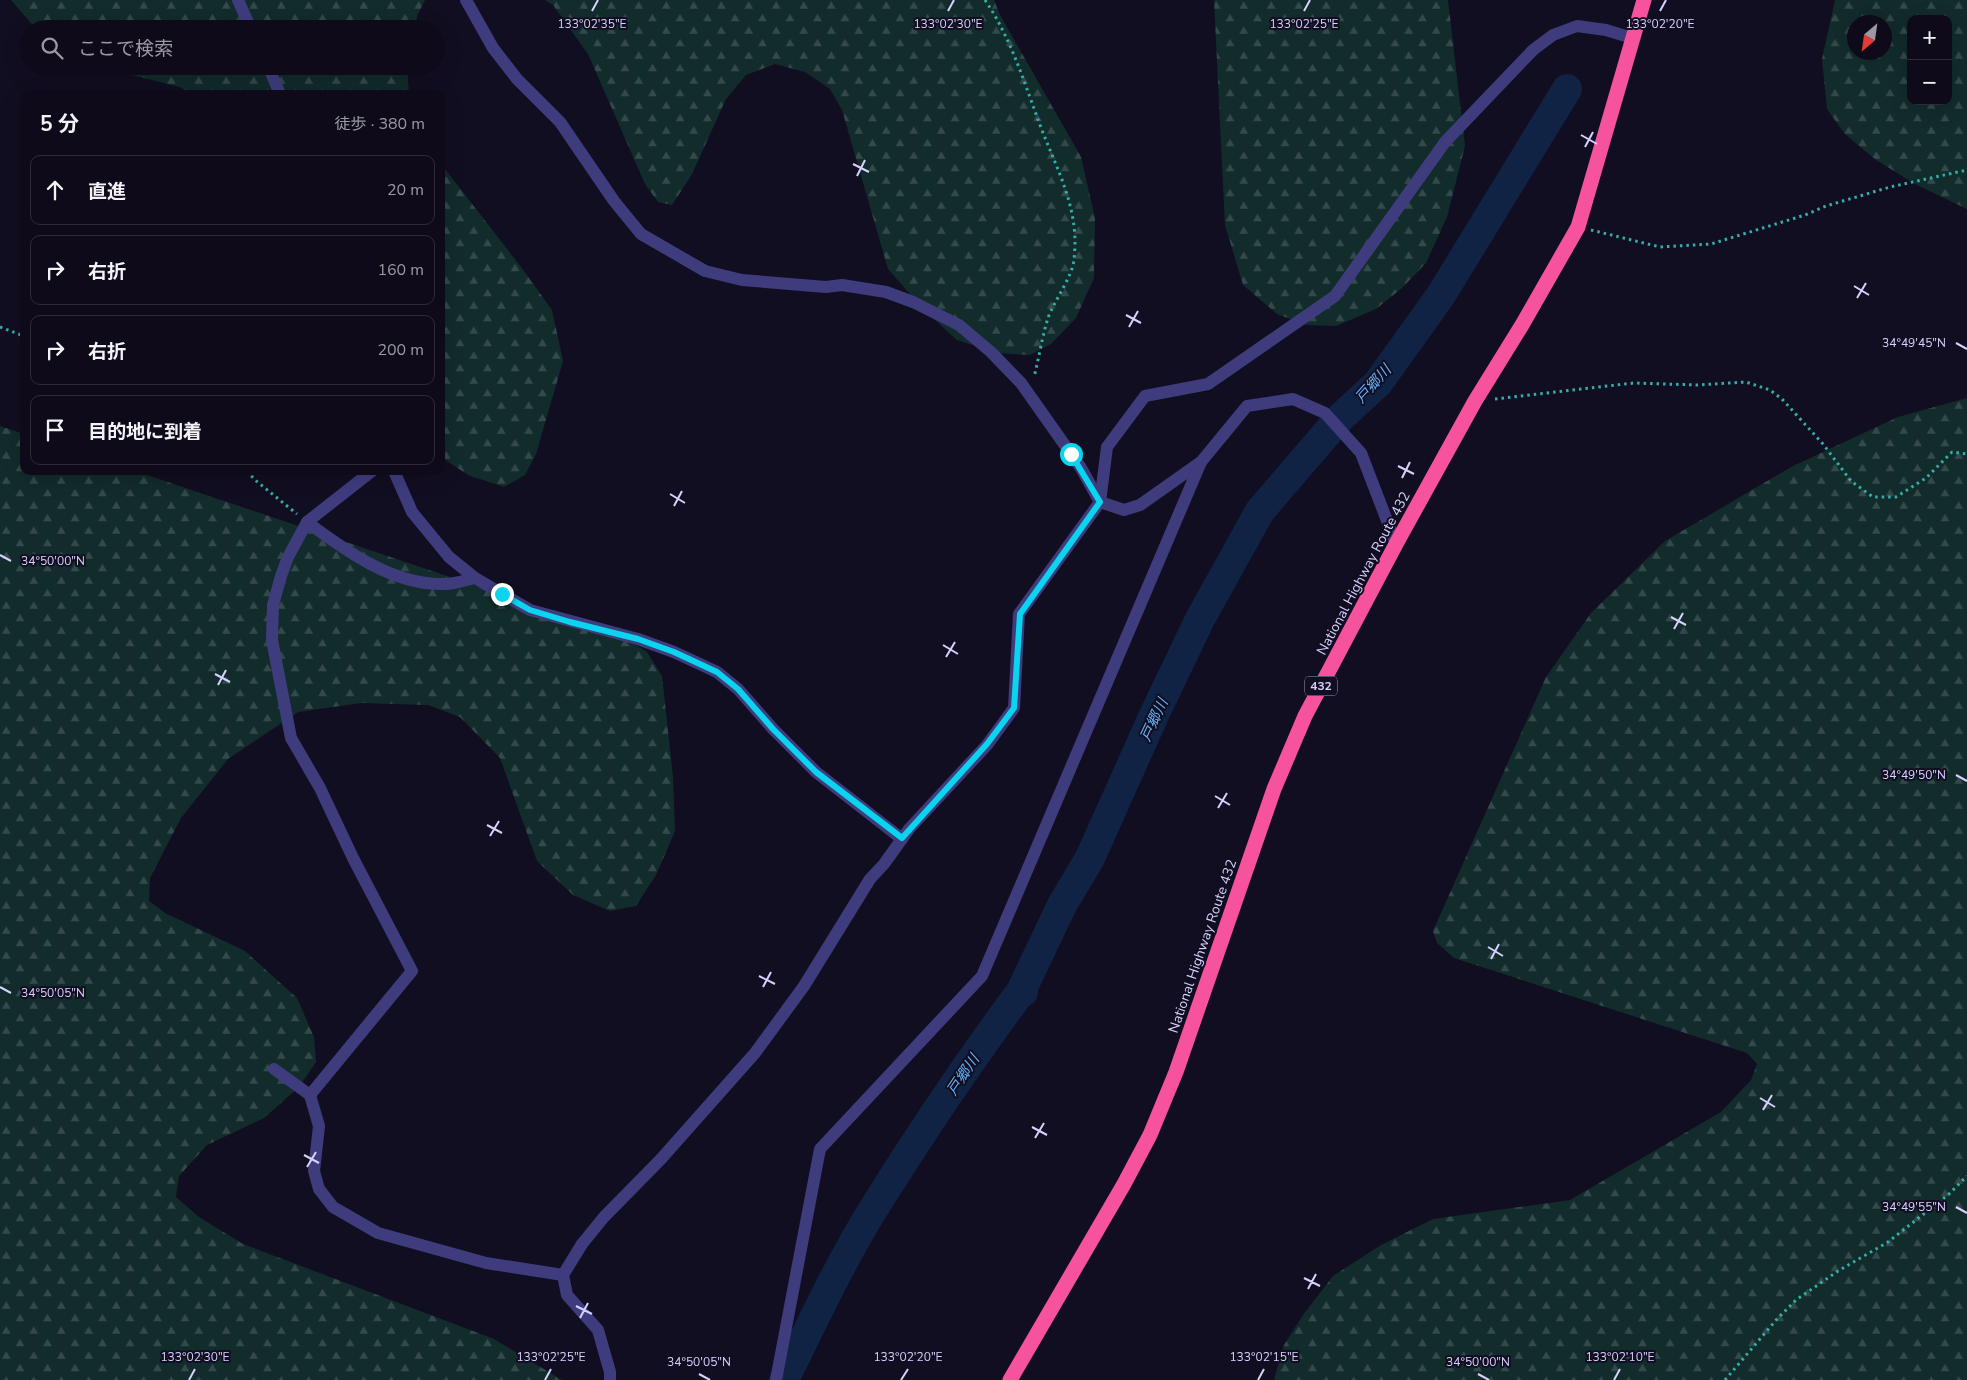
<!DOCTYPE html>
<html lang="ja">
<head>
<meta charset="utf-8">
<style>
	body { margin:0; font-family:"Nunito Sans","Noto Sans JP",sans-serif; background:#1c1826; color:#f1f3f6 }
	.controls { position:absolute; right:15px; top:15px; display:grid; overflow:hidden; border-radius:10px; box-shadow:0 5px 20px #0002 }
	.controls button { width:45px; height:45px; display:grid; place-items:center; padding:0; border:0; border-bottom:1px solid #2e2b38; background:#0e0a19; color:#f1f3f6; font:25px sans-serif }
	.compass { position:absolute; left:1847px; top:15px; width:45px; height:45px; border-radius:50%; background:#0e0a19; box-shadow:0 5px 20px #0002; rotate:209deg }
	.stop { position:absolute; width:15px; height:15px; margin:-11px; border:4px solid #0bd4ef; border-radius:50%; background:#fff }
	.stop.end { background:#0bd4ef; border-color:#fff; box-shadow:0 1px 5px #0008 }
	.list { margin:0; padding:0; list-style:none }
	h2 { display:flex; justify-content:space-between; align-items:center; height:65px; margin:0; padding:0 20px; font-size:21px }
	h2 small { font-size:16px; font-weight:400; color:#9b9aa2 }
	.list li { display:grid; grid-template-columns:32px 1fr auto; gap:15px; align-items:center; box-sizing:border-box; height:70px; margin:0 10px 10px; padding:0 10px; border:1px solid #2e2b38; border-radius:10px }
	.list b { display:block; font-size:19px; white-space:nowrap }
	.list em { font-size:16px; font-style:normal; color:#9b9aa2 }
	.icon { flex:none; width:28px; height:28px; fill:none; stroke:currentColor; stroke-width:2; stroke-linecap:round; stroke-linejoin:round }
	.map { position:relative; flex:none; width:1967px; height:1380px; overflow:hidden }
	.search { position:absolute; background:#0e0a19; box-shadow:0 5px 20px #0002; left:20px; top:20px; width:425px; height:55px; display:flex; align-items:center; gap:12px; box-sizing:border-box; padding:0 18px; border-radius:28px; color:#9b9aa2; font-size:19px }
	.panel { position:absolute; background:#0e0a19; box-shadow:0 5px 20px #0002; left:20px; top:90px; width:425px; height:385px; border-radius:10px }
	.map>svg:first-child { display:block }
</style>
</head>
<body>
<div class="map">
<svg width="1967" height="1380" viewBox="0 0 1967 1380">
	<defs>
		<pattern id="forest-firs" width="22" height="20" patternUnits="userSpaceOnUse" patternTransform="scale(1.25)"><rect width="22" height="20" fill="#122b2b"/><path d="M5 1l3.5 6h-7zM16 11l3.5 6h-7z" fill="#34494b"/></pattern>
	</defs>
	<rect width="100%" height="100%" fill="#120e21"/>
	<g fill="url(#forest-firs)" fill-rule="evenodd">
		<path d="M 11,0 L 425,0 L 418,14 L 414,29 L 36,29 Z"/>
		<path d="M 545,0 L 994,0 L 1000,15 L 1081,157 L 1095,218 L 1094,278 L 1076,318 L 1051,344 L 1030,355 L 997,353 L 957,340 L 924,310 L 888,269 L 842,110 L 830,89 L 805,72 L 775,64 L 746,75 L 726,99 L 692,174 L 672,205 L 658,202 L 645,184 L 588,54 L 553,5 Z"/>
		<path d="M 1214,0 L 1448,0 L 1465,146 L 1447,217 L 1426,263 L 1402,288 L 1376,309 L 1336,326 L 1306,325 L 1277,314 L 1243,285 L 1225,225 Z"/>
		<path d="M 1835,0 L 1967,0 L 1967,209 L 1917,185 L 1876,160 L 1845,134 L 1827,109 L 1822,59 ZM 1911,19 L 1948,19 L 1948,101 L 1911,101 ZM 1854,22 L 1884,22 L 1884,52 L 1854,52 Z"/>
		<path d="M 96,66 L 407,66 L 409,94 L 191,94 L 180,87 Z"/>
		<path d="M 441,164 L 521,267 L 552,310 L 563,361 L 536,454 L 525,475 L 504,487 L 468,475 L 441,457 Z"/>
		<path d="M 1967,398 L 1967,1380 L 1274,1380 L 1284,1345 L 1303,1315 L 1333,1276 L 1381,1245 L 1433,1219 L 1570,1200 L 1721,1112 L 1751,1080 L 1757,1064 L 1747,1053 L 1454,958 L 1437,943 L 1433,931 L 1546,677 L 1591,613 L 1665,541 L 1793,466 L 1898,417 Z"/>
		<path d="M 0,426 L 24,434 L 24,471 L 135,471 L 619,634 L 647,652 L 662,676 L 673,777 L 675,831 L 656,875 L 636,906 L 610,911 L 573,895 L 537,861 L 500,758 L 460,717 L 428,705 L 361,703 L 298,712 L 228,759 L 181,818 L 150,878 L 149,901 L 165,913 L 245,951 L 297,998 L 314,1037 L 316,1062 L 299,1087 L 264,1118 L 207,1145 L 179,1176 L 176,1197 L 199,1217 L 243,1244 L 494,1339 L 562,1380 L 0,1380 Z"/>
	</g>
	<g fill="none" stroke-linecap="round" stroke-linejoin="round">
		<path stroke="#102344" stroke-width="30" d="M 784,1380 C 812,1323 839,1265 872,1211 C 918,1137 967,1064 1019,994 L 1023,992 L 1023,987 L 1062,905 L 1090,858 L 1154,715 L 1200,619 L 1260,511 L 1339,419 L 1378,383 L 1441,295 L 1567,89"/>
		<g stroke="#34aea9" stroke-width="3" stroke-dasharray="2.5 4" stroke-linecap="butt">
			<path d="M 985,0 C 1011,38 1024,82 1040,125 C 1057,170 1080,209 1074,259 C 1073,276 1054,301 1048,318 C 1042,337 1039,358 1034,377"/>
			<path d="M 1591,230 L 1660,247 L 1711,244 L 1805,215 L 1826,206 L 1890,187 L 1967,170"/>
			<path d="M 0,327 L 24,336"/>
			<path d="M 1495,399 L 1634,383 L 1697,385 L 1746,382 L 1770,390 L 1782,399 L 1823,444 L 1851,481 L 1873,497 L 1896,497 L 1926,478 L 1952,452 L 1967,454"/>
			<path d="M 247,471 L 255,480 L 297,514"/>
			<path d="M 1725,1380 L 1777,1319 L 1796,1300 L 1838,1271 L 1888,1242 L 1949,1194 L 1967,1176"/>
		</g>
		<g stroke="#3f3c7e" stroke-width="12">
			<path d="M 238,0 L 251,29"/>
			<path d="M 466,0 L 493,48 L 517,79 L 560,122 L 614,201 L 641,234 L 705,271 L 742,280 L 826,287 L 842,285 L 886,292 L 913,302 L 959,325 L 991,352 L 1021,383 L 1081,468 L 1100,502 L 1124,510 L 1140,505 L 1201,462"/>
			<path d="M 268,66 L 280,94"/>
			<path d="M 394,471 L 412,512 L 449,557 L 475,578 L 530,610 L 638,639 L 674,652 L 717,672 L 738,689 L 773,729 L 816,772 L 902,839"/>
			<path d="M 307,522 C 346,551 394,586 445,584 C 455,584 466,580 475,578"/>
			<path d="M 274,1069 L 310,1095 L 319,1126 L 314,1171 L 319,1189 L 333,1207 L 378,1233 L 486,1263 L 563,1275"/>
			<path d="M 310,1095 L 412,971 L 353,858 L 320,788 L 291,738 L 272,640 L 273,605 L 281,576 L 288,557 L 307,522 L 372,471"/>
			<path d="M 610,1380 L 610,1372 L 598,1330 L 567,1295 L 563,1275 L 582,1244 L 604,1217 L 661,1159 L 755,1053 L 804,986 L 870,879 L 884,864 L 909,829 L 987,745 L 1014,708 L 1019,614 L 1100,502 L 1107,447 L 1145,396 L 1208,384 L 1335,296 L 1445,142 L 1533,50 L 1553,35 L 1577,26 L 1606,30 L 1632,38"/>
			<path d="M 776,1380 L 820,1149 L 982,976 L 1201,462 L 1247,406 L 1293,399 L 1325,413 L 1361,453 L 1396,544"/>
		</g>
		<path stroke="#f7529e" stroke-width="15" d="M 1010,1380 L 1124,1184 L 1150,1135 L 1176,1072 L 1274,789 L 1305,716 L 1396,544 L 1475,401 L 1522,325 L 1578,227 L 1644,0"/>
	</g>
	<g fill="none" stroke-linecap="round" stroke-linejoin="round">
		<path stroke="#0bd4ef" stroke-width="6" d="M 502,594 L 530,610 L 570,622 L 638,639 L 674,652 L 717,672 L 738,689 L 773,729 L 816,772 L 902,838 L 987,744 L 1014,708 L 1020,614 L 1100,502 L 1071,454"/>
	</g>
	<path fill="none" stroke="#d7d1fd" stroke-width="2" d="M 592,11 L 598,0M 948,11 L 954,0M 1304,11 L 1310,0M 1660,11 L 1666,0M 1581,135 L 1597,144M 1585,147 L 1593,132M 853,164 L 869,172M 857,176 L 865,160M 1854,286 L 1869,295M 1857,298 L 1866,283M 1126,315 L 1141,323M 1129,327 L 1138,311M 1956,343 L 1967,349M 1398,466 L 1414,474M 1402,478 L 1410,462M 670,494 L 685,503M 674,506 L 682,491M 0,555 L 11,561M 1671,617 L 1686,625M 1674,629 L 1683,613M 943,645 L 958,654M 946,657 L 955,642M 215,674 L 230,682M 218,685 L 226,670M 1956,775 L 1967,781M 1215,796 L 1230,805M 1218,808 L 1227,793M 487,825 L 502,833M 490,836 L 499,821M 1488,947 L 1503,956M 1491,959 L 1499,944M 759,976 L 775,984M 0,987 L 11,993M 763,987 L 771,972M 1760,1098 L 1775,1107M 1763,1110 L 1772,1095M 1032,1127 L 1047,1135M 1035,1138 L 1044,1123M 304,1155 L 319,1163M 307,1167 L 316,1152M 1956,1207 L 1967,1213M 1304,1278 L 1320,1286M 1308,1289 L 1316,1274M 576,1306 L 592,1314M 580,1318 L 588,1303M 699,1374 L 710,1380M 1478,1374 L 1489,1380M 189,1380 L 195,1369M 545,1380 L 551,1369M 901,1380 L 908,1369M 1258,1380 L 1264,1369M 1614,1380 L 1620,1369"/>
	<g text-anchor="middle" stroke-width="4" stroke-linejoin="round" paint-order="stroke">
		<rect fill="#120e21" stroke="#9c96bb" stroke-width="1" x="1305" y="676.5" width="32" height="19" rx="4"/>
		<g font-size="12" font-weight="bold" fill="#d7d1fd">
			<text x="1321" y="690">432</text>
		</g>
		<g font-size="14" fill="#d7d1fd" stroke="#120e21">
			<text transform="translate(1363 573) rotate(-62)" y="5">National Highway Route 432</text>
			<text transform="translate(1202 946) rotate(-71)" y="5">National Highway Route 432</text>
		</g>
		<g font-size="15" font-style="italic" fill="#64b1f8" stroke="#120e21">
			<text transform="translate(1373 384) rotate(-48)" y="5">戸郷川</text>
			<text transform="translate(1154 720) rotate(-65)" y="5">戸郷川</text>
			<text transform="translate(963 1075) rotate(-56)" y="5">戸郷川</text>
		</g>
	</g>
	<g font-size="12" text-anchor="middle" fill="#d7d1fd" stroke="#120e21" stroke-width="4" stroke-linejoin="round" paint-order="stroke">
		<text x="592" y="28">133°02'35"E</text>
		<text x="948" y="28">133°02'30"E</text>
		<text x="1304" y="28">133°02'25"E</text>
		<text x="1660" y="28">133°02'20"E</text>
		<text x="1914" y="347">34°49'45"N</text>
		<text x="53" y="565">34°50'00"N</text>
		<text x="1914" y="779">34°49'50"N</text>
		<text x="53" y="997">34°50'05"N</text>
		<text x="1914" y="1211">34°49'55"N</text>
		<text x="195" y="1361">133°02'30"E</text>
		<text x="551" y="1361">133°02'25"E</text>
		<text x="908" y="1361">133°02'20"E</text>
		<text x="1264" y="1361">133°02'15"E</text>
		<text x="1620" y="1361">133°02'10"E</text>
		<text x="699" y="1366">34°50'05"N</text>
		<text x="1478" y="1366">34°50'00"N</text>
	</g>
</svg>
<div class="controls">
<button>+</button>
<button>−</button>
</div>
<svg class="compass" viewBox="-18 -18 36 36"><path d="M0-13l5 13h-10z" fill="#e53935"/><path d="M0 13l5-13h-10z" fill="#9b9aa2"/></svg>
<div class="stop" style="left:1071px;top:454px"></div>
<div class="stop end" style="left:502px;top:594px"></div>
<div class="search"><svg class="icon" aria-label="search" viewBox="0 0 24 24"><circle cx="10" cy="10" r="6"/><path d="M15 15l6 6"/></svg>ここで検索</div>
<section class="panel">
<h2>5 分<small>徒歩 · 380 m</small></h2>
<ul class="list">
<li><svg class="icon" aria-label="ahead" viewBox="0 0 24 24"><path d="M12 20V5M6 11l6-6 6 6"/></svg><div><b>直進</b></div><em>20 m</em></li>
<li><svg class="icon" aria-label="right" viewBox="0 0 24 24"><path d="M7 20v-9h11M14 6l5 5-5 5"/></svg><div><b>右折</b></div><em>160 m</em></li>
<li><svg class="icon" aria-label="right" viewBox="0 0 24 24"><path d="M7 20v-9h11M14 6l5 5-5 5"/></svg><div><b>右折</b></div><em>200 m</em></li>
<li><svg class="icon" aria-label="arrive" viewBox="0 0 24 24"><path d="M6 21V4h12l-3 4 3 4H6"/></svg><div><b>目的地に到着</b></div></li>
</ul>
</section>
</div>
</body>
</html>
